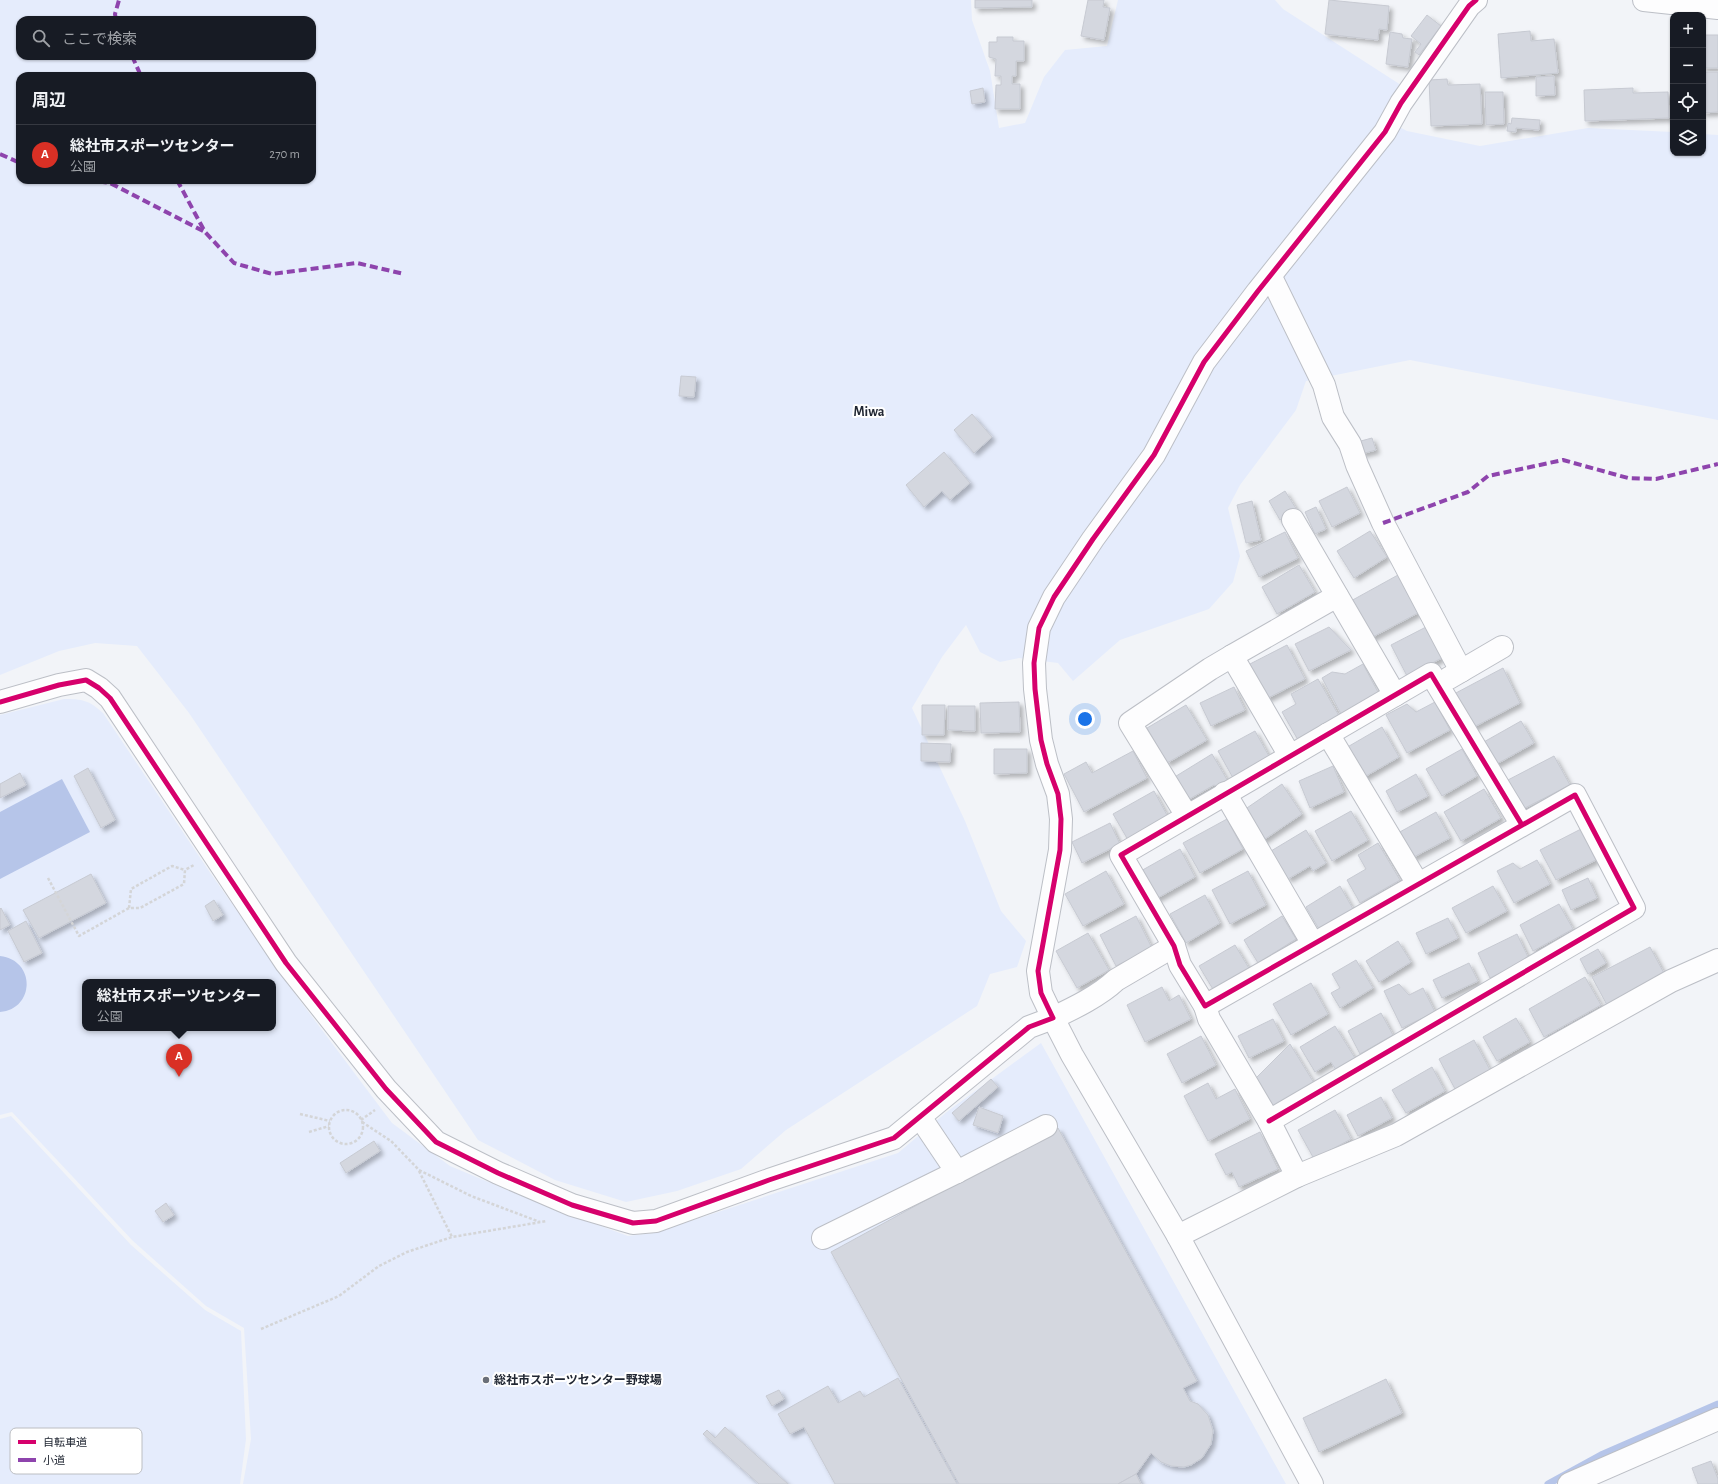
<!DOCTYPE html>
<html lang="ja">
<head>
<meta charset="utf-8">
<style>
	body { margin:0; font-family:"Alegreya Sans","Noto Sans JP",sans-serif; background:#20242c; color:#f1f3f6 }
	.controls { position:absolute; right:12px; top:12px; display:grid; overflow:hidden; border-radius:8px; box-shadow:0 1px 3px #0004 }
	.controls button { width:36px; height:36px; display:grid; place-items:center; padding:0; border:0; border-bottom:1px solid #363941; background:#171b24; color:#f1f3f6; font:20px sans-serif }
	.you { position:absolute; left:1085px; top:719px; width:14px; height:14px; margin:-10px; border:3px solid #fff; border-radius:50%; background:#1a73e8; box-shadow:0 0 0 6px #1a73e833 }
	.badge { display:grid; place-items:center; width:26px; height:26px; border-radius:50%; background:#d93025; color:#fff; font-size:13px; font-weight:700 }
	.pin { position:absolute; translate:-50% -33px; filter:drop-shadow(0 1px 2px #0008) }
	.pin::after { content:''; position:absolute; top:21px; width:14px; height:12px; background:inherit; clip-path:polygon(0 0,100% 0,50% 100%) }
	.popup { position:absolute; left:82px; top:979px; width:194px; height:52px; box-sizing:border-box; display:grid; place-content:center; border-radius:8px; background:#171b24; filter:drop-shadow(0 1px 3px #0005); font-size:13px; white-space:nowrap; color:#9ea1a6 }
	.popup b { font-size:15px; color:#f1f3f6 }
	.popup::after { content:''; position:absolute; left:50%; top:100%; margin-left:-8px; border:8px solid transparent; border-top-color:#171b24 }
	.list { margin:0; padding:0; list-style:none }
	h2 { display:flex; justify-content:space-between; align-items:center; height:52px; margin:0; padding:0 16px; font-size:17px }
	h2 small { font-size:13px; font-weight:400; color:#9ea1a6 }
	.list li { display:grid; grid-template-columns:26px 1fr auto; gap:12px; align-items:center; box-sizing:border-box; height:60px; padding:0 16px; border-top:1px solid #363941 }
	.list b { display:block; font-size:15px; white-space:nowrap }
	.list p { margin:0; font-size:13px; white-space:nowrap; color:#9ea1a6 }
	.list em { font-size:13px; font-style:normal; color:#9ea1a6 }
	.icon { flex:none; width:22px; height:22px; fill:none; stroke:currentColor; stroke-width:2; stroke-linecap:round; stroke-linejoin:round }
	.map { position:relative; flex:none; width:1718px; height:1484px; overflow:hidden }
	.search { position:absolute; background:#171b24; box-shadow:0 1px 3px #0004; left:16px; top:16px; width:300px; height:44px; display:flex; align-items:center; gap:10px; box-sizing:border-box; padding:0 14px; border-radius:12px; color:#9ea1a6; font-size:15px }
	.panel { position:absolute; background:#171b24; box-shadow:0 1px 3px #0004; left:16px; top:72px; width:300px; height:112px; border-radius:12px }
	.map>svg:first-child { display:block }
</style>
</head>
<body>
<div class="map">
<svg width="1718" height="1484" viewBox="0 0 1718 1484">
	<defs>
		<filter id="shadow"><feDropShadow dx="3.5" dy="3.5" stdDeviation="2" flood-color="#0004"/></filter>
	</defs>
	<rect width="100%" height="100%" fill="#f2f4f8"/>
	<g fill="#e5ecfc" fill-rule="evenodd">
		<path d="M 0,0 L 971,0 L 972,20 L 990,71 L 999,128 L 1025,123 L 1044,77 L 1065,50 L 1107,46 L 1118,0 L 1275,0 L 1283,9 L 1404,87 L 1384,119 L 1407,131 L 1480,146 L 1588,128 L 1673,132 L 1673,153 L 1703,153 L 1703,134 L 1718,135 L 1718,420 L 1410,360 L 1306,381 L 1296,410 L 1240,485 L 1228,508 L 1240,556 L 1233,582 L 1209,609 L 1120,640 L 1073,681 L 1058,663 L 1019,658 L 1000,662 L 980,652 L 966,625 L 942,657 L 912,708 L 965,821 L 1001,911 L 1026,941 L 1017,967 L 990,974 L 977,1006 L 786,1130 L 741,1169 L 677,1191 L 626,1202 L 555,1180 L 478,1140 L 189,713 L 137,646 L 95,643 L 59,651 L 0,675 ZM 20,20 L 312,20 L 312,56 L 20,56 ZM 20,76 L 312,76 L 312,180 L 20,180 Z"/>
		<path d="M 64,699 C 82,699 89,700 103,713 L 209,871 L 298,998 L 392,1123 L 450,1166 L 544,1205 L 628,1236 L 654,1233 L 898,1153 L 948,1111 L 1041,1043 L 1286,1484 L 243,1484 L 251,1439 L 244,1328 L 206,1306 L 133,1241 L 12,1112 L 0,1115 L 0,715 ZM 85,982 L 273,982 L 273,1028 L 85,1028 Z"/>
		<path d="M 11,1116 L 131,1245 L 205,1310 L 241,1331 L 246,1439 L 240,1484 L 0,1484 L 0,1119 Z"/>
	</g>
	<g fill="#b6c5e9">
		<path d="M 62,779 L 90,832 L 0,879 L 0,812 Z"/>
		<path d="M 0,956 C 36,960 35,1009 0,1012 Z"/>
	</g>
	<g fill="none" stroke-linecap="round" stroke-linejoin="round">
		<path stroke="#b6c5e9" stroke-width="7" d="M 1548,1484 L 1601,1455 L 1718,1404"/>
	</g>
	<g fill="#d4d7df" stroke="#c7cad2" filter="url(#shadow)">
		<path d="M 975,0 L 1032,0 L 1032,7 L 975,8 Z"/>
		<path d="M 1088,0 L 1104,0 L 1103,7 L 1110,8 L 1104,40 L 1081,36 Z"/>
		<path d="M 1329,0 L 1389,6 L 1387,30 L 1379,29 L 1378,40 L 1325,34 Z"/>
		<path d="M 1427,15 L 1441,26 L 1419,55 L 1415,52 L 1421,44 L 1411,36 Z"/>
		<path d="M 1530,31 L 1531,41 L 1554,39 L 1558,73 L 1501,78 L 1498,34 Z"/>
		<path d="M 1390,32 L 1402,34 L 1403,38 L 1412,39 L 1408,67 L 1386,64 Z"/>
		<rect x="1703" y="35" width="15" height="33"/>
		<path d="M 997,37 L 1013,37 L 1013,41 L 1024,41 L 1024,61 L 1016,61 L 1016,76 L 1012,76 L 1012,84 L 1020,84 L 1020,109 L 995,109 L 996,85 L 1001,85 L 1001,76 L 995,76 L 996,59 L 989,57 L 989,42 L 997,42 Z"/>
		<path d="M 1703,72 L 1718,72 L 1718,112 L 1703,113 Z"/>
		<path d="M 1554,76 L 1555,95 L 1536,96 L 1536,77 Z"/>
		<path d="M 1447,79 L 1448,85 L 1480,84 L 1482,124 L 1431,126 L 1429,80 Z"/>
		<path d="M 983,88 L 985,102 L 972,104 L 970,91 Z"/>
		<path d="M 1633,88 L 1633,93 L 1668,92 L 1669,118 L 1585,121 L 1584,90 Z"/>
		<path d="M 1485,92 L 1503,92 L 1504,124 L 1486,125 Z"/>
		<path d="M 1512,118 L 1540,120 L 1539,130 L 1516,128 L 1516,132 L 1507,131 L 1508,123 L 1511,124 Z"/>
		<path d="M 681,376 L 696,377 L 694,397 L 679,396 Z"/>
		<path d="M 972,414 L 992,437 L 974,453 L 954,430 Z"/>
		<path d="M 1372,438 L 1376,450 L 1361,454 L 1357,442 Z"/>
		<path d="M 944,452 L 970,483 L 950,500 L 942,491 L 924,507 L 906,485 Z"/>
		<path d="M 1347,487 L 1360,513 L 1332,527 L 1319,501 Z"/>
		<path d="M 1285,491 L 1297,510 L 1280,520 L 1269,501 Z"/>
		<path d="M 1252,501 L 1261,540 L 1246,543 L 1237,505 Z"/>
		<path d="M 1316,507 L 1326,529 L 1315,534 L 1305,512 Z"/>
		<path d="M 1370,531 L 1387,557 L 1354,578 L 1337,551 Z"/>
		<path d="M 1285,532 L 1298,558 L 1259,577 L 1246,551 Z"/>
		<path d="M 1299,565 L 1315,592 L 1277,614 L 1262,587 Z"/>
		<path d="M 1398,575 L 1418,613 L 1369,639 L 1349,602 Z"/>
		<path d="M 1329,627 L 1351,650 L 1309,671 L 1295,644 Z"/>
		<path d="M 1426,627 L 1442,658 L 1407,676 L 1391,645 Z"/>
		<path d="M 1287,645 L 1305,679 L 1266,699 L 1248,665 Z"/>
		<path d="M 1363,664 L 1379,694 L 1341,714 L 1322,678 L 1332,672 L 1345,674 Z"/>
		<path d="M 1503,668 L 1520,703 L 1472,728 L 1454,694 Z"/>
		<path d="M 1318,679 L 1339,716 L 1298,740 L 1282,712 L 1296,704 L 1291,694 Z"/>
		<path d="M 1234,687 L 1245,710 L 1211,726 L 1200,703 Z"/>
		<path d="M 1019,702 L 1020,732 L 981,733 L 980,703 Z"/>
		<path d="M 1435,702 L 1450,730 L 1407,753 L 1386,715 L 1407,704 L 1416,712 Z"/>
		<path d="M 922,705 L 945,705 L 944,735 L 922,735 Z"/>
		<path d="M 1186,705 L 1207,740 L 1167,763 L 1147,728 Z"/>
		<path d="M 948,706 L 975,706 L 975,731 L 948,730 Z"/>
		<path d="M 1521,721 L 1534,743 L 1495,765 L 1482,743 Z"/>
		<path d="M 1382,727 L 1399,757 L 1361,779 L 1344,749 Z"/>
		<path d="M 1255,731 L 1270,758 L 1233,778 L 1218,751 Z"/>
		<path d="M 921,743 L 951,744 L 950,762 L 921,761 Z"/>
		<path d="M 994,749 L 1027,749 L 1027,773 L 994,774 Z"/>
		<path d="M 1462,749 L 1477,776 L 1442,796 L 1426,769 Z"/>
		<path d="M 1133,751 L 1147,778 L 1084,812 L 1064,774 L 1086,762 L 1092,773 Z"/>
		<path d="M 1212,754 L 1229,783 L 1220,788 L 1214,785 L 1186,801 L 1173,778 Z"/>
		<path d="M 1554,756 L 1570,785 L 1521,810 L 1506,781 Z"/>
		<path d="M 1333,766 L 1344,792 L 1310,808 L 1299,781 Z"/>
		<path d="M 88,768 L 115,820 L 101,828 L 74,776 Z"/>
		<path d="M 20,773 L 26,785 L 0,798 L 0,784 Z"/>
		<path d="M 1416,774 L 1428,796 L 1397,812 L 1386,791 Z"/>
		<path d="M 1282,784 L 1302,814 L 1262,841 L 1241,812 Z"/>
		<path d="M 1484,789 L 1501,818 L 1461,841 L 1444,812 Z"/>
		<path d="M 1154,791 L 1168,817 L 1128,840 L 1113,814 Z"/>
		<path d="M 1351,811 L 1368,840 L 1332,861 L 1315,831 Z"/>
		<path d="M 1436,812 L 1450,838 L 1412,858 L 1398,833 Z"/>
		<path d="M 1227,819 L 1243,849 L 1200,873 L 1183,843 Z"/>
		<path d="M 1110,823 L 1120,844 L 1082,863 L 1072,842 Z"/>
		<path d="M 1581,829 L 1596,860 L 1556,880 L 1540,850 Z"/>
		<path d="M 1306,830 L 1326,863 L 1313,871 L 1310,866 L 1288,879 L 1271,851 Z"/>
		<path d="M 1378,843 L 1400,880 L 1360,903 L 1347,880 L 1366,869 L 1358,855 Z"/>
		<path d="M 1180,849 L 1195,877 L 1154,900 L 1139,872 Z"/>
		<path d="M 1537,860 L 1550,884 L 1514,903 L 1497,871 L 1513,863 L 1520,869 Z"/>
		<path d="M 1106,871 L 1124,904 L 1083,926 L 1065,894 Z"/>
		<path d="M 1248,871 L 1266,905 L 1230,924 L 1212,890 Z"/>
		<path d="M 91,874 L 106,903 L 39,938 L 23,910 Z"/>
		<path d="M 1588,878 L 1597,898 L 1571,910 L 1562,890 Z"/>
		<path d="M 1340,886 L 1353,909 L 1319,929 L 1306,907 Z"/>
		<path d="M 1493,886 L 1507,911 L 1466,933 L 1452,908 Z"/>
		<path d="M 1205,895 L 1220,923 L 1186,943 L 1170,914 Z"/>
		<path d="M 214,900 L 223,915 L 213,921 L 205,906 Z"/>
		<path d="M 1559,904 L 1573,929 L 1533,951 L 1520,925 Z"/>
		<path d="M 1,908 L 10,925 L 0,930 L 0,909 Z"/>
		<path d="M 1136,916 L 1152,948 L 1116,966 L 1100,935 Z"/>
		<path d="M 1282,916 L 1296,939 L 1258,963 L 1244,940 Z"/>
		<path d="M 1448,918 L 1458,938 L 1426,954 L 1416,933 Z"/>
		<path d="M 26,921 L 42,953 L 24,962 L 8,931 Z"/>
		<path d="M 1088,933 L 1109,970 L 1077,988 L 1056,951 Z"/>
		<path d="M 1517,934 L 1529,959 L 1490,978 L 1478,953 Z"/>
		<path d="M 1398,941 L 1411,962 L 1379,982 L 1366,961 Z"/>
		<path d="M 1235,945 L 1250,970 L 1214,991 L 1199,966 Z"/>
		<path d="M 1650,947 L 1665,975 L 1607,1005 L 1592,977 Z"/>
		<path d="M 1598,949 L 1606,963 L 1588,974 L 1580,959 Z"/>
		<path d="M 1356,960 L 1373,988 L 1340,1008 L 1331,993 L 1340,988 L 1332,974 Z"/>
		<path d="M 1469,963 L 1478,981 L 1442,998 L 1433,980 Z"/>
		<path d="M 1585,977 L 1601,1005 L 1544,1037 L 1529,1009 Z"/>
		<path d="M 1311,983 L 1328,1014 L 1291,1035 L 1273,1004 Z"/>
		<path d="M 1399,984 L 1409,995 L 1423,988 L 1435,1012 L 1402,1028 L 1384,991 Z"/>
		<path d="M 1162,987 L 1169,1001 L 1179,995 L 1191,1019 L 1145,1042 L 1127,1005 Z"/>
		<path d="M 1381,1013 L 1393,1035 L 1360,1054 L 1348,1031 Z"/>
		<path d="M 1516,1018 L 1530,1042 L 1497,1061 L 1483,1037 Z"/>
		<path d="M 1273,1019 L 1284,1041 L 1249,1058 L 1238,1036 Z"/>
		<path d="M 1335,1026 L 1355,1058 L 1336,1070 L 1331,1062 L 1315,1072 L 1300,1047 Z"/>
		<path d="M 1201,1036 L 1216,1065 L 1182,1083 L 1167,1054 Z"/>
		<path d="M 1474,1040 L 1490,1070 L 1455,1089 L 1439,1059 Z"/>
		<path d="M 1290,1044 L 1314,1083 L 1272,1109 L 1254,1080 Z"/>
		<path d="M 1432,1067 L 1445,1091 L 1406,1113 L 1392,1090 Z"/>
		<path d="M 991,1079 L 998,1087 L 959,1121 L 952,1113 Z"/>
		<path d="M 1208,1083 L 1216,1099 L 1235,1089 L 1250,1119 L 1208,1141 L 1184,1096 Z"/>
		<path d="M 1381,1097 L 1392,1118 L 1358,1136 L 1347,1115 Z"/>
		<path d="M 979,1107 L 1003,1116 L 998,1133 L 973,1125 Z"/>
		<path d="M 1335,1110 L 1351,1139 L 1314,1159 L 1298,1130 Z"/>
		<path d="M 1058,1128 L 1197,1381 L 1183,1388 L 1190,1401 L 1198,1404 L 1208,1415 L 1213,1431 L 1211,1444 L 1202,1458 L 1191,1465 L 1184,1467 L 1171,1466 L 1161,1462 L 1151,1453 L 1136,1474 L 1118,1484 L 959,1484 L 831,1252 Z"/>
		<path d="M 1260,1132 L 1278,1169 L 1239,1187 L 1232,1172 L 1226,1175 L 1215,1154 Z"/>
		<path d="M 374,1141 L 380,1151 L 346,1173 L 340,1163 Z"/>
		<path d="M 166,1203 L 174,1215 L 163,1222 L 155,1211 Z"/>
		<path d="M 898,1378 L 957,1484 L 835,1484 L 804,1427 L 790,1434 L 778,1414 L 828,1386 L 838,1403 L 860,1391 L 864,1397 Z"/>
		<path d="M 1386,1379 L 1402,1413 L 1319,1452 L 1303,1418 Z"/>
		<path d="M 779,1390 L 784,1399 L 772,1406 L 766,1396 Z"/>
		<path d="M 725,1427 L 788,1484 L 759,1484 L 703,1434 L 707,1430 L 715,1438 Z"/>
		<path d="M 1711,1461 L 1718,1479 L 1718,1484 L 1698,1484 L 1692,1468 Z"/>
		<path d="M 1136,1474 L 1141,1484 L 1118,1484 Z"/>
	</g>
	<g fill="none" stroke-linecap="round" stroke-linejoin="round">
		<g stroke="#bcbfc6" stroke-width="24">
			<g id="minor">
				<path d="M 1644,0 L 1718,8"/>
				<path d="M 1271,277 L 1324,385 L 1333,417 L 1350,444 L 1357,465 L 1383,523 L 1461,671"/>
				<path d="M 1293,520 L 1395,695"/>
				<path d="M 1449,678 L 1502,647"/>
				<path d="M 0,702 L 59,685 L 86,680 L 99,688 L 110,698 L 286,963 L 386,1089 L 436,1142 L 498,1173 L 572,1205 L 633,1223 L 656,1221 L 769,1180 L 894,1138 L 1029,1027 L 1053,1018 L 1041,993 L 1038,971 L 1060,850 L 1061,819 L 1058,794 L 1047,764 L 1041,740 L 1035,689 L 1034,663 L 1039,628 L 1054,597 L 1093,539 L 1154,455 L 1204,362 L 1258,291 L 1385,132 L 1401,103 L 1469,6 L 1476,0"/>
				<path d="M 1328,734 L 1418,884"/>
				<path d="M 1290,756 L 1232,656 L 1337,596"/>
				<path d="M 1225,793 L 1313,944"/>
				<path d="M 1187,816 L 1130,723 L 1210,669 L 1232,656"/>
				<path d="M 1174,946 L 1116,980 C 1099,996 1074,1008 1053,1018 L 1072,1055 L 1178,1236 L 1312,1484"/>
				<path d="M 1205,1006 L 1209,1019 L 1269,1121 L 1297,1176"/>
				<path d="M 920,1117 L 957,1172"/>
				<path d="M 1269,1121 L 1634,908 L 1575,795 L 1205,1006 L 1180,965 L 1174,946 L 1121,855 L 1431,674 L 1522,825"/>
				<path d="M 1178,1236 L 1297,1176 L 1396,1135 L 1671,981 L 1718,960"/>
				<path d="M 823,1238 L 957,1172 L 1046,1126"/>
				<path d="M 1569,1484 L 1718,1419"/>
			</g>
		</g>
		<g stroke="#d4d5d7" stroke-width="2.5" stroke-dasharray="3 2" stroke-linecap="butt">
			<path d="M 48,878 L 79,936 L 129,908 L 140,908 L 184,884 L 185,870 L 194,865"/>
			<path d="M 129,908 L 131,889 L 172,866 L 185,870"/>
			<circle cx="346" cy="1127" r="17"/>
			<path d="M 300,1114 L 330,1121"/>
			<path d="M 361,1120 L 375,1110"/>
			<path d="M 362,1122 L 391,1141 L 419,1170 L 471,1196 L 540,1222"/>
			<path d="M 309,1132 L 329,1126"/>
			<path d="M 419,1171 L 452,1237"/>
			<path d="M 261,1329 L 339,1296 L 379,1266 L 407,1252 L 452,1237 L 547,1221"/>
		</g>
		<use href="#minor" stroke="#fdfdfe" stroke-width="22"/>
		<g stroke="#8e44ad" stroke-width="4" stroke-dasharray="8 4" stroke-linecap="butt">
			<path d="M 116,20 L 115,14 L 119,0"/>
			<path d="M 132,56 L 141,76"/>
			<path d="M 0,154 L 20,163"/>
			<path d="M 87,180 L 110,183 L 205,232"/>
			<path d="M 177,180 L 205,232 L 234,263 L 272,274 L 357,263 L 404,274"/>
			<path d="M 1383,523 L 1468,492 L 1488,476 L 1563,460 L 1628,478 L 1656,479 L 1718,464"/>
		</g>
		<g stroke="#fff" stroke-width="8">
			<g id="cycleway">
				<path d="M 0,702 L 59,685 L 86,680 L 99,688 L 110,698 L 286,963 L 386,1089 L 436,1142 L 498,1173 L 572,1205 L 633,1223 L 656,1221 L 769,1180 L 894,1138 L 1029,1027 L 1053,1018 L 1041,993 L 1038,971 L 1060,850 L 1061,819 L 1058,794 L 1047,764 L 1041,740 L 1035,689 L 1034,663 L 1039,628 L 1054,597 L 1093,539 L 1154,455 L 1204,362 L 1258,291 L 1385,132 L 1401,103 L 1469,6 L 1476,0"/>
				<path d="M 1269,1121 L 1634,908 L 1575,795 L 1205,1006 L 1180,965 L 1174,946 L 1121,855 L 1431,674 L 1522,825"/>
			</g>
		</g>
		<use href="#cycleway" stroke="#d6006c" stroke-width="5"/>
	</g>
	<circle fill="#6a6f78" stroke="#fff" stroke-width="1.5" cx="486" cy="1380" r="4"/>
	<g text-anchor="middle" stroke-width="4" stroke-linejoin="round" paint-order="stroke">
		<g font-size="12" font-weight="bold" fill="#212733" stroke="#fff" text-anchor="start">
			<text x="494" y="1384">総社市スポーツセンター野球場</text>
		</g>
		<g font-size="14" font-weight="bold" fill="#212733" stroke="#fff">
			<text x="869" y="416">Miwa</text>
		</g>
	</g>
	<rect x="10" y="1428" width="132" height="46" rx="6" fill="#fff" stroke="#bcbec2" stroke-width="1"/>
	<rect x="18" y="1440" width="18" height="4" fill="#d6006c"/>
	<rect x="18" y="1458" width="18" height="4" fill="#8e44ad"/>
	<g font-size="11" fill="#212733">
		<text x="43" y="1446">自転車道</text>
		<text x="43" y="1464">小道</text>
	</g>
</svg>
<div class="controls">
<button>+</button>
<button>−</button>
<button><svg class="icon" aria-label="locate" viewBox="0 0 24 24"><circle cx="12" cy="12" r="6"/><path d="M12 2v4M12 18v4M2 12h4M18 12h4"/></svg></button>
<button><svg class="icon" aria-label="layers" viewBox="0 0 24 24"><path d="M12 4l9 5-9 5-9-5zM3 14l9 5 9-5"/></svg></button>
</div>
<div class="you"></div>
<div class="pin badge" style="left:179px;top:1077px">A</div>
<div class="popup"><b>総社市スポーツセンター</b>公園</div>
<div class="search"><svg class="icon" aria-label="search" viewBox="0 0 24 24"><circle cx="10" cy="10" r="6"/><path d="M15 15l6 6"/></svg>ここで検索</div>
<section class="panel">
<h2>周辺<small></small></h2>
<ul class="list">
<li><span class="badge">A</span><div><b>総社市スポーツセンター</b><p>公園</p></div><em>270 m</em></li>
</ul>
</section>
</div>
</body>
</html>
